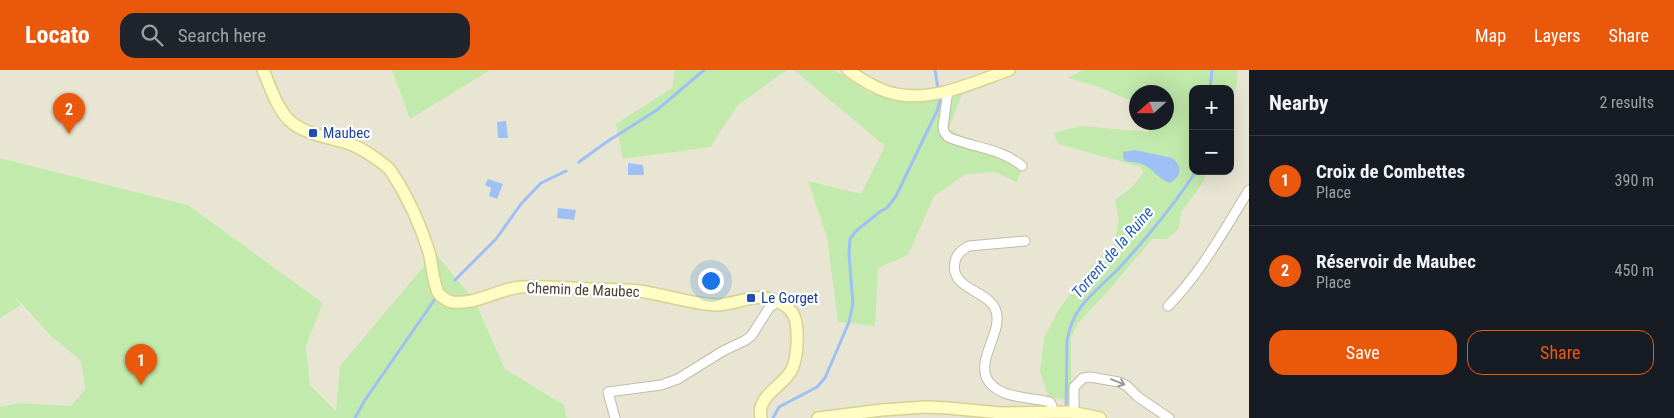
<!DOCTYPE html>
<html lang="en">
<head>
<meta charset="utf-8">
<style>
	body { margin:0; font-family:"Roboto Condensed",sans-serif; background:#20242c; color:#f1f3f6 }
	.controls { position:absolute; right:15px; top:15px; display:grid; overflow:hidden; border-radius:10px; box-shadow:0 5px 20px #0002 }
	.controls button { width:45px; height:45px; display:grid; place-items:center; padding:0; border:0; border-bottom:1px solid #363941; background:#171b24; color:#f1f3f6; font:25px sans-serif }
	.compass { position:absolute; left:1129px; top:15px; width:45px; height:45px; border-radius:50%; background:#171b24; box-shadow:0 5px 20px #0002; rotate:249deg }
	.you { position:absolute; left:710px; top:210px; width:18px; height:18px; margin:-12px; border:4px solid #fff; border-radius:50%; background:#1a73e8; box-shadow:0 0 0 8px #1a73e833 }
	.badge { display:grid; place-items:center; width:32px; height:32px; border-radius:50%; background:#ea580c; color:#fff; font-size:16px; font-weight:700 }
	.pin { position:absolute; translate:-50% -41px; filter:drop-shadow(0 1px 2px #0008) }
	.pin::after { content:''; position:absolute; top:26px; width:18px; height:15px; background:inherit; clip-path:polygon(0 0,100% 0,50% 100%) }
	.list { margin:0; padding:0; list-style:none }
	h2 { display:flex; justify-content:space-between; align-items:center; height:65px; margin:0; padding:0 20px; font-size:21px }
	h2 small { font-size:16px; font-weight:400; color:#9ea1a6 }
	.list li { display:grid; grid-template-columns:32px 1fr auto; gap:15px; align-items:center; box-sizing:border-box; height:90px; padding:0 20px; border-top:1px solid #363941 }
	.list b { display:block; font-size:19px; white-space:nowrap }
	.list p { margin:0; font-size:16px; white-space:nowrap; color:#9ea1a6 }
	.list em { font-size:16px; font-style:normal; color:#9ea1a6 }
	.actions { display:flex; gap:10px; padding:15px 20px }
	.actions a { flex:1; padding:11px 0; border:1px solid #ea580c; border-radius:15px; text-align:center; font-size:18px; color:#ea580c }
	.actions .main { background:#ea580c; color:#fff }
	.icon { flex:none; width:28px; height:28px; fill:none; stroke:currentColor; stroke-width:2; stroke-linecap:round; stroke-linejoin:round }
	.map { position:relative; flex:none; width:1249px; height:348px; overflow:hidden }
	header { display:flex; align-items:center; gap:30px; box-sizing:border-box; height:70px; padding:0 25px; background:#ea580c; color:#fff }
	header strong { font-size:24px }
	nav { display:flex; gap:28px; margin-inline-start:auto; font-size:18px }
	.search { width:350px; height:45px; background:#20242c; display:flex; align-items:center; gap:12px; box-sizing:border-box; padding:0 18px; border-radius:15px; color:#9ea1a6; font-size:19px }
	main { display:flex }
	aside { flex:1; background:#171b24 }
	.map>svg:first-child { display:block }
</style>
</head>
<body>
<header>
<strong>Locato</strong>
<div class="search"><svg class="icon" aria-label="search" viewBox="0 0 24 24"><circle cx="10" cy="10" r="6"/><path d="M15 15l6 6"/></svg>Search here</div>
<nav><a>Map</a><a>Layers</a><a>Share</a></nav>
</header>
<main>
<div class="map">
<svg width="1249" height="348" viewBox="0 0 1249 348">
	<rect width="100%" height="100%" fill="#f4f2e6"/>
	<g fill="#e8e5d3" fill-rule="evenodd">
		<path d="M 0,0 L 1249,0 L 1249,348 L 567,348 L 564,335 L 505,299 L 475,231 L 337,342 L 310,315 L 306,276 L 323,233 L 188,135 L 0,88 ZM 1193,19 L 1230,19 L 1230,101 L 1193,101 ZM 1136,22 L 1166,22 L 1166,52 L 1136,52 Z"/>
		<path d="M 21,235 L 51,266 L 81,291 L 85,319 L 71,336 L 18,333 L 0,337 L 0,248 Z"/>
	</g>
	<g fill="#c2eaac">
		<path d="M 392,0 L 490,0 L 410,49 Z"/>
		<path d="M 675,0 L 787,0 L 738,35 L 710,77 L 623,89 L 616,54 L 672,18 Z"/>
		<path d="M 794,0 L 834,0 L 871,24 L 925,30 L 963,22 L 949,59 L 1022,99 L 1017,112 L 995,102 L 966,104 L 934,126 L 908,185 L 878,198 L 875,256 L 838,252 L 827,167 L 808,111 L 861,124 L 885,76 Z"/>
		<path d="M 1083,0 L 1238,0 L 1237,15 L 1230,32 L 1230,19 L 1193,19 L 1193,101 L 1207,101 L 1203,112 L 1182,141 L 1178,160 L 1166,169 L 1152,169 L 1108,221 L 1078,253 L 1071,268 L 1071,330 L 1048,327 L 1040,301 L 1044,268 L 1059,239 L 1093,195 L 1114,174 L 1119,152 L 1115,130 L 1132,117 L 1143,103 L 1141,97 L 1058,74 L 1054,63 L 1081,56 L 1148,62 L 1149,53 L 1166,52 L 1166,22 L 1136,22 L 1136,33 L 1099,17 L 1068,8 Z"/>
		<path d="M 0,88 L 188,135 L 323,233 L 306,276 L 310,315 L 336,341 L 340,296 L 435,183 L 475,231 L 505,299 L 564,335 L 567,348 L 0,348 L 0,337 L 18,333 L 71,336 L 85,319 L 81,291 L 51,266 L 11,223 L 21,235 L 0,248 Z"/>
	</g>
	<g fill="#9ec0f4">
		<path d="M 506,51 L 508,68 L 498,68 L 497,52 Z"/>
		<path d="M 1135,80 L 1172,88 C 1183,96 1181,107 1170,113 C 1159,110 1155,101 1146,96 C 1139,92 1132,92 1125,91 L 1123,87 L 1123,82 Z"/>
		<path d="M 628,93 L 643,95 L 644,105 L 628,105 Z"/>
		<path d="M 488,109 L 503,114 L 497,129 L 489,126 L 491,118 L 485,115 Z"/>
		<path d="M 558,138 L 576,140 L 574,150 L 557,148 Z"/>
	</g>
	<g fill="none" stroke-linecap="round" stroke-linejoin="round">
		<g stroke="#9ec0f4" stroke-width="3">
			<path d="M 1210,19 L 1212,0"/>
			<path d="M 579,92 L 605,73 L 657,40 L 704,0"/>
			<path d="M 455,210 L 496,169 L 521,134 L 541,113 L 566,101"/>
			<path d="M 355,348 L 365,330 L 435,229"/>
			<path d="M 773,348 L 779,337 L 817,317 L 825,308 L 849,252 L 853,234 L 849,184 L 850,169 L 856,161 L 881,141 L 887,138 L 896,126 L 937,41 L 940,31 L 935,0"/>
			<path d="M 1066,348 L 1067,271 C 1073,233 1098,221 1122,195 C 1148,166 1175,134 1196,101"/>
		</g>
		<g stroke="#c0bca8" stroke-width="11">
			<g id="street">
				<path d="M 948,20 L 943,57 L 944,62 L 948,67 C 973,78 1001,78 1022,96"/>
				<path d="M 1025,171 L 969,176 C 962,180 956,184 955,192 C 949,220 990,220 996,241 C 1003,263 974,291 989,312 C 1002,329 1031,327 1050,332 L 1052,336 L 1052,342"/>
				<path d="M 1168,236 C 1201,203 1224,160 1249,120"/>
				<path d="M 1074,343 L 1074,317 L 1083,308 L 1090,307 L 1119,312 L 1127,316 L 1138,327 L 1169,348"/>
				<path d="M 615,348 L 608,322 L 661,315 L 678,309 L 723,281 L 746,270 L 752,265 L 769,238 L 777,232"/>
			</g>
		</g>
		<g stroke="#d6d293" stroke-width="14">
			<g id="secondary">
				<path d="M 263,0 C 270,16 276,36 288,49 C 302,64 328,67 347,73 C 358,76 368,83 378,90 C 383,94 389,97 392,103 C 408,127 420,154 429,182 C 432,193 433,215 439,224 C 442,227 448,231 452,232 C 476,235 498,219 521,217 C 544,216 566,218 589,219 C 606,220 623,219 640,221 C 665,225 689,233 714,235 C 732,236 749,225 765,228 C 776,230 789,235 794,246 C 799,258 798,289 791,301 C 782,317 756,326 761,348"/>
				<path d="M 848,0 C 862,10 879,21 896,24 C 934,32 974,12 1009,0"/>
				<path d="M 818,348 L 882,340 L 926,337 L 948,338 L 1001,343 L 1071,342 L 1100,348"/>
			</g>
		</g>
		<use href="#street" stroke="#fff" stroke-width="9"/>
		<use href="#secondary" stroke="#fffcc4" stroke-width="11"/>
	</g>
	<defs><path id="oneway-shaft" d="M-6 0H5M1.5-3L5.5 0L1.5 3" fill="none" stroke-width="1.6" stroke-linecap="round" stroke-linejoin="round" transform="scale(1.25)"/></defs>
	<use stroke="#9a9890" href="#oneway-shaft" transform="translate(1118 312) rotate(22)"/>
	<g fill="#1a4fb4" stroke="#fff" stroke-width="2">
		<rect x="308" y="58" width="10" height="10" rx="2.5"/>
		<rect x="746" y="223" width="10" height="10" rx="2.5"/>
	</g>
	<g text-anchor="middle" stroke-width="4.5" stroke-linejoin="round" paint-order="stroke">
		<g font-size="15" fill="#164399" stroke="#fff" text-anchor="start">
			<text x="323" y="68">Maubec</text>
			<text x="761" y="233">Le Gorget</text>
		</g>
		<g font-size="15" fill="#474335" stroke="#fff">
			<text transform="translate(583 220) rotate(2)" y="5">Chemin de Maubec</text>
		</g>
		<g font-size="16" font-style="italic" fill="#285fb8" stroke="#fff">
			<text transform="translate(1112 182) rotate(-49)" y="6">Torrent de la Ruine</text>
		</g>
	</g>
</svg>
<div class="controls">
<button>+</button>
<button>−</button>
</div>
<svg class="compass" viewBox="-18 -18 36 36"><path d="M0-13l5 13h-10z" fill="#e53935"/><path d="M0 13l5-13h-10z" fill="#9ea1a6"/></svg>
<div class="you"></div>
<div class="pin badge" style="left:141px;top:315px">1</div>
<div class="pin badge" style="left:69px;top:64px">2</div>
</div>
<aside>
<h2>Nearby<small>2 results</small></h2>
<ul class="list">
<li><span class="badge">1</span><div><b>Croix de Combettes</b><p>Place</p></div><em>390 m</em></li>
<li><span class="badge">2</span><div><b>Réservoir de Maubec</b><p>Place</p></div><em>450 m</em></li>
</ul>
<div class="actions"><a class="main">Save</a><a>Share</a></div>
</aside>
</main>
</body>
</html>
